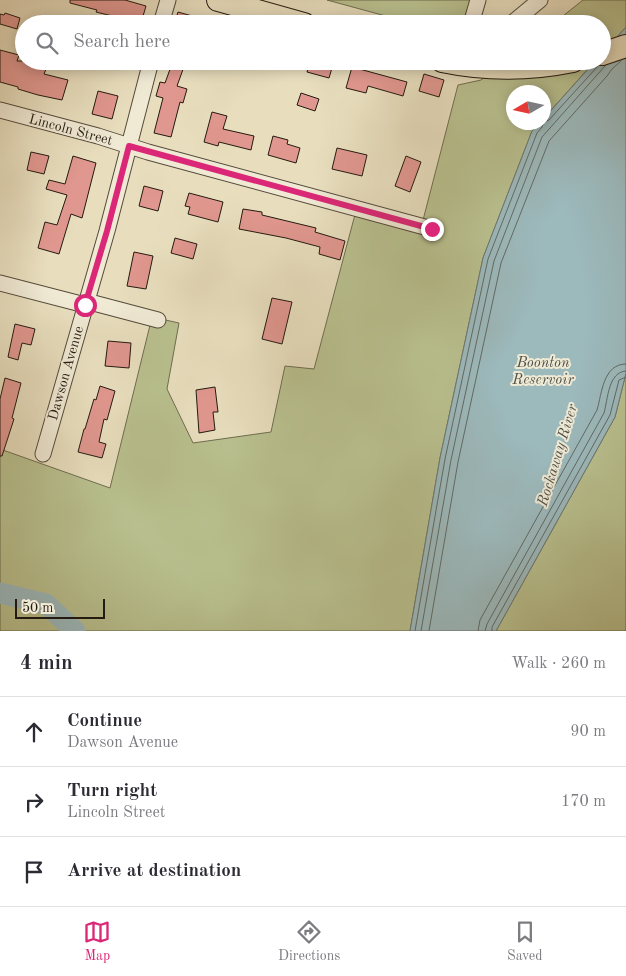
<!DOCTYPE html>
<html lang="en">
<head>
<meta charset="utf-8">
<style>
	body { margin:0; font-family:"Old Standard TT",serif; background:#f2f2f3; color:#2b2b33 }
	.compass { position:absolute; left:506px; top:85px; width:45px; height:45px; border-radius:50%; background:#fff; box-shadow:0 2px 12px #0003; rotate:261deg }
	.scale { position:absolute; left:15px; bottom:12px; width:90px; box-sizing:border-box; padding-left:5px; border:2px solid #241a0f; border-top:0; font-size:14px; line-height:18px; white-space:nowrap; color:#241a0f; -webkit-text-stroke:4px #f0ead5; paint-order:stroke }
	.stop { position:absolute; width:15px; height:15px; margin:-11px; border:4px solid #db2777; border-radius:50%; background:#fff }
	.stop.end { background:#db2777; border-color:#fff; box-shadow:0 1px 5px #0008 }
	.list { margin:0; padding:0; list-style:none }
	h2 { display:flex; justify-content:space-between; align-items:center; height:65px; margin:0; padding:0 20px; font-size:21px }
	h2 small { font-size:16px; font-weight:400; color:#7c7c81 }
	.list li { display:grid; grid-template-columns:32px 1fr auto; gap:15px; align-items:center; box-sizing:border-box; height:70px; padding:0 20px; border-top:1px solid #e1e1e2 }
	.list b { display:block; font-size:19px; white-space:nowrap }
	.list p { margin:0; font-size:16px; white-space:nowrap; color:#7c7c81 }
	.list em { font-size:16px; font-style:normal; color:#7c7c81 }
	.icon { flex:none; width:28px; height:28px; fill:none; stroke:currentColor; stroke-width:2; stroke-linecap:round; stroke-linejoin:round }
	.map { position:relative; flex:none; width:626px; height:631px; overflow:hidden }
	.search { position:absolute; background:#fff; box-shadow:0 2px 12px #0003; left:15px; right:15px; top:15px; height:55px; display:flex; align-items:center; gap:12px; box-sizing:border-box; padding:0 18px; border-radius:28px; color:#7c7c81; font-size:19px }
	.sheet { height:275px; background:#fff }
	nav { display:flex; justify-content:space-around; align-items:center; box-sizing:border-box; height:70px; border-top:1px solid #e1e1e2; background:#fff; font-size:14px; color:#7c7c81 }
	nav a { display:grid; justify-items:center; gap:2px }
	nav .on { color:#db2777 }
	.map>svg:first-child { display:block }
</style>
</head>
<body>
<div class="map">
<svg width="626" height="631" viewBox="0 0 626 631">
	<rect width="100%" height="100%" fill="#e8debe"/>
	<filter id="stains"><feTurbulence type="fractalNoise" baseFrequency=".004" numOctaves="4"/><feColorMatrix values="0 0 0 0 .2 0 0 0 0 .09 0 0 0 0 .02 0 0 0 .5 -.17"/></filter>
	<radialGradient id="worn" r=".72"><stop offset=".6" stop-color="#630" stop-opacity="0"/><stop offset="1" stop-color="#630" stop-opacity=".3"/></radialGradient>
	<g fill="#b9c08f" stroke="#6e6d4f">
		<path d="M 327,0 L 480,0 L 477,11 L 461,24 L 415,24 Z"/>
		<path d="M 583,0 L 626,0 L 626,27 L 602,54 L 602,24 L 553,24 Z"/>
		<path d="M 505,61 L 595,61 L 544,118 L 544,92 L 514,92 L 514,122 L 540,123 L 532,131 L 483,258 L 440,458 L 410,631 L 0,631 L 0,449 L 110,488 L 152,317 L 179,323 L 167,389 L 193,443 L 271,432 L 285,366 L 314,369 L 357,207 L 422,224 L 458,85 L 481,80 Z"/>
		<path d="M 626,373 L 626,631 L 496,631 L 615,417 Z"/>
	</g>
	<path fill="#9cb9bc" stroke="#6c7977" d="M 626,27 L 626,373 L 615,417 L 496,631 L 410,631 L 440,458 L 483,258 L 532,131 L 540,123 L 544,122 L 544,118 Z"/>
	<g fill="none" stroke-linecap="round" stroke-linejoin="round">
		<g stroke="#606a66" stroke-width="1">
			<path d="M 415,631 L 445,459 L 488,259 L 537,133 L 542,127 L 544,122 L 549,120 L 598,66"/>
			<path d="M 421,631 L 451,460 L 494,261 L 542,137 L 605,66"/>
			<path d="M 429,631 L 458,462 L 501,263 L 549,141 L 607,76 L 612,69 L 621,61"/>
			<path d="M 478,631 L 480,620 L 597,410 C 602,393 603,364 626,364"/>
			<path d="M 485,631 L 487,624 L 604,413 C 608,399 608,372 626,371"/>
			<path d="M 492,631 L 492,627 L 610,415 L 619,380 L 626,377"/>
		</g>
		<path stroke="#9cb9bc" stroke-width="21" d="M 0,593 L 46,604 L 75,631"/>
	</g>
	<g fill="#e0978f" stroke="#241a0f">
		<path d="M 70,0 L 125,0 L 146,6 L 141,23 L 96,12 L 97,10 L 70,3 Z"/>
		<path d="M 178,12 L 210,21 L 210,24 L 174,24 Z"/>
		<path d="M 5,13 L 20,18 L 17,29 L 0,24 L 0,14 L 4,15 Z"/>
		<path d="M 0,50 L 19,55 L 17,61 L 38,61 L 48,64 L 44,74 L 68,80 L 62,100 L 38,95 L 18,89 L 18,87 L 0,82 Z"/>
		<path d="M 173,61 L 186,61 L 177,86 L 187,89 L 183,103 L 180,102 L 171,137 L 154,133 L 163,98 L 156,96 L 160,82 L 165,83 Z"/>
		<path d="M 310,61 L 334,61 L 329,78 L 307,72 Z"/>
		<path d="M 352,67 L 407,82 L 403,96 L 368,86 L 366,93 L 346,88 Z"/>
		<path d="M 424,74 L 444,80 L 439,97 L 419,91 Z"/>
		<path d="M 98,91 L 118,96 L 112,119 L 92,114 Z"/>
		<path d="M 301,93 L 319,99 L 315,111 L 297,105 Z"/>
		<path d="M 212,112 L 227,116 L 223,129 L 254,136 L 251,150 L 219,142 L 218,146 L 204,142 Z"/>
		<path d="M 273,136 L 288,140 L 287,144 L 300,148 L 296,163 L 268,155 Z"/>
		<path d="M 337,148 L 367,155 L 362,176 L 332,169 Z"/>
		<path d="M 31,152 L 49,156 L 44,174 L 27,170 Z"/>
		<path d="M 73,156 L 96,163 L 82,218 L 71,214 L 59,254 L 38,248 L 45,222 L 57,225 L 67,195 L 46,189 L 49,180 L 65,184 Z"/>
		<path d="M 406,156 L 421,162 L 410,192 L 395,186 Z"/>
		<path d="M 144,186 L 163,191 L 158,211 L 139,206 Z"/>
		<path d="M 189,193 L 223,202 L 218,222 L 188,214 L 190,207 L 185,206 Z"/>
		<path d="M 243,209 L 262,212 L 262,215 L 316,228 L 315,232 L 345,241 L 340,260 L 319,254 L 320,247 L 286,238 L 239,229 Z"/>
		<path d="M 175,238 L 197,244 L 193,259 L 171,253 Z"/>
		<path d="M 134,252 L 153,256 L 146,289 L 127,286 Z"/>
		<path d="M 272,298 L 292,302 L 282,344 L 262,339 Z"/>
		<path d="M 15,324 L 35,329 L 31,345 L 22,343 L 18,360 L 8,357 Z"/>
		<path d="M 108,341 L 131,343 L 129,368 L 105,366 Z"/>
		<path d="M 5,378 L 21,383 L 12,418 L 14,419 L 2,456 L 0,456 L 0,399 Z"/>
		<path d="M 100,386 L 115,391 L 107,420 L 104,419 L 99,442 L 106,444 L 102,458 L 78,452 L 84,429 L 85,429 L 94,399 L 96,400 Z"/>
		<path d="M 215,387 L 218,412 L 213,412 L 215,430 L 199,433 L 196,390 Z"/>
	</g>
	<g fill="none" stroke-linecap="round" stroke-linejoin="round">
		<g stroke="#554b3b" stroke-width="17">
			<g id="street">
				<path d="M 161,24 L 168,0"/>
				<path d="M 471,24 L 478,0"/>
				<path d="M 511,24 L 540,0"/>
				<path d="M 0,110 L 98,136 L 148,152 L 432,229"/>
				<path d="M 0,283 L 85,305"/>
				<path d="M 86,301 L 158,320"/>
				<path d="M 43,454 L 107,231 L 151,61"/>
			</g>
		</g>
		<g stroke="#241a0f" stroke-width="24">
			<g id="primary">
				<path d="M 218,0 L 304,24"/>
				<path d="M 602,54 L 626,46"/>
				<path d="M 442,61 C 485,70 529,70 573,61"/>
			</g>
		</g>
		<use href="#street" stroke="#f0ead5" stroke-width="15"/>
		<use href="#primary" stroke="#e8debe" stroke-width="22"/>
	</g>
	<g fill="none" stroke-linecap="round" stroke-linejoin="round">
		<path stroke="#db2777" stroke-width="6" d="M 85,305 L 107,231 L 129,146 L 432,229"/>
	</g>
	<g text-anchor="middle" stroke-width="4" stroke-linejoin="round" paint-order="stroke">
		<g font-size="14" fill="#241a0f" stroke="#f0ead5">
			<text transform="translate(71 129) rotate(15)" y="5">Lincoln Street</text>
			<text transform="translate(65 373) rotate(-74)" y="5">Dawson Avenue</text>
		</g>
		<g font-size="15" font-style="italic" fill="#4e524c" stroke="#f0ead5">
			<text x="543" y="367">Boonton<tspan x="543" dy="17">Reservoir</tspan></text>
			<text transform="translate(557 455) rotate(-73)" y="5">Rockaway River</text>
		</g>
	</g>
	<rect width="100%" height="100%" filter="url(#stains)"/>
	<rect width="100%" height="100%" fill="url(#worn)"/>
</svg>
<svg class="compass" viewBox="-18 -18 36 36"><path d="M0-13l5 13h-10z" fill="#e53935"/><path d="M0 13l5-13h-10z" fill="#7c7c81"/></svg>
<div class="scale">50 m</div>
<div class="stop" style="left:85px;top:305px"></div>
<div class="stop end" style="left:432px;top:229px"></div>
<div class="search"><svg class="icon" aria-label="search" viewBox="0 0 24 24"><circle cx="10" cy="10" r="6"/><path d="M15 15l6 6"/></svg>Search here</div>
</div>
<section class="sheet">
<h2>4 min<small>Walk · 260 m</small></h2>
<ul class="list">
<li><svg class="icon" aria-label="ahead" viewBox="0 0 24 24"><path d="M12 20V5M6 11l6-6 6 6"/></svg><div><b>Continue</b><p>Dawson Avenue</p></div><em>90 m</em></li>
<li><svg class="icon" aria-label="right" viewBox="0 0 24 24"><path d="M7 20v-9h11M14 6l5 5-5 5"/></svg><div><b>Turn right</b><p>Lincoln Street</p></div><em>170 m</em></li>
<li><svg class="icon" aria-label="arrive" viewBox="0 0 24 24"><path d="M6 21V4h12l-3 4 3 4H6"/></svg><div><b>Arrive at destination</b></div></li>
</ul>
</section>
<nav>
<a class="on"><svg class="icon" aria-label="map" viewBox="0 0 24 24"><path d="M3 6l6-2 6 2 6-2v14l-6 2-6-2-6 2zM9 4v14M15 6v14"/></svg>Map</a>
<a><svg class="icon" aria-label="directions" viewBox="0 0 24 24"><path d="M12 3l9 9-9 9-9-9zM9 14v-3h6M13 9l2 2-2 2"/></svg>Directions</a>
<a><svg class="icon" aria-label="saved" viewBox="0 0 24 24"><path d="M7 4h10v16l-5-4-5 4z"/></svg>Saved</a>
</nav>
</body>
</html>
